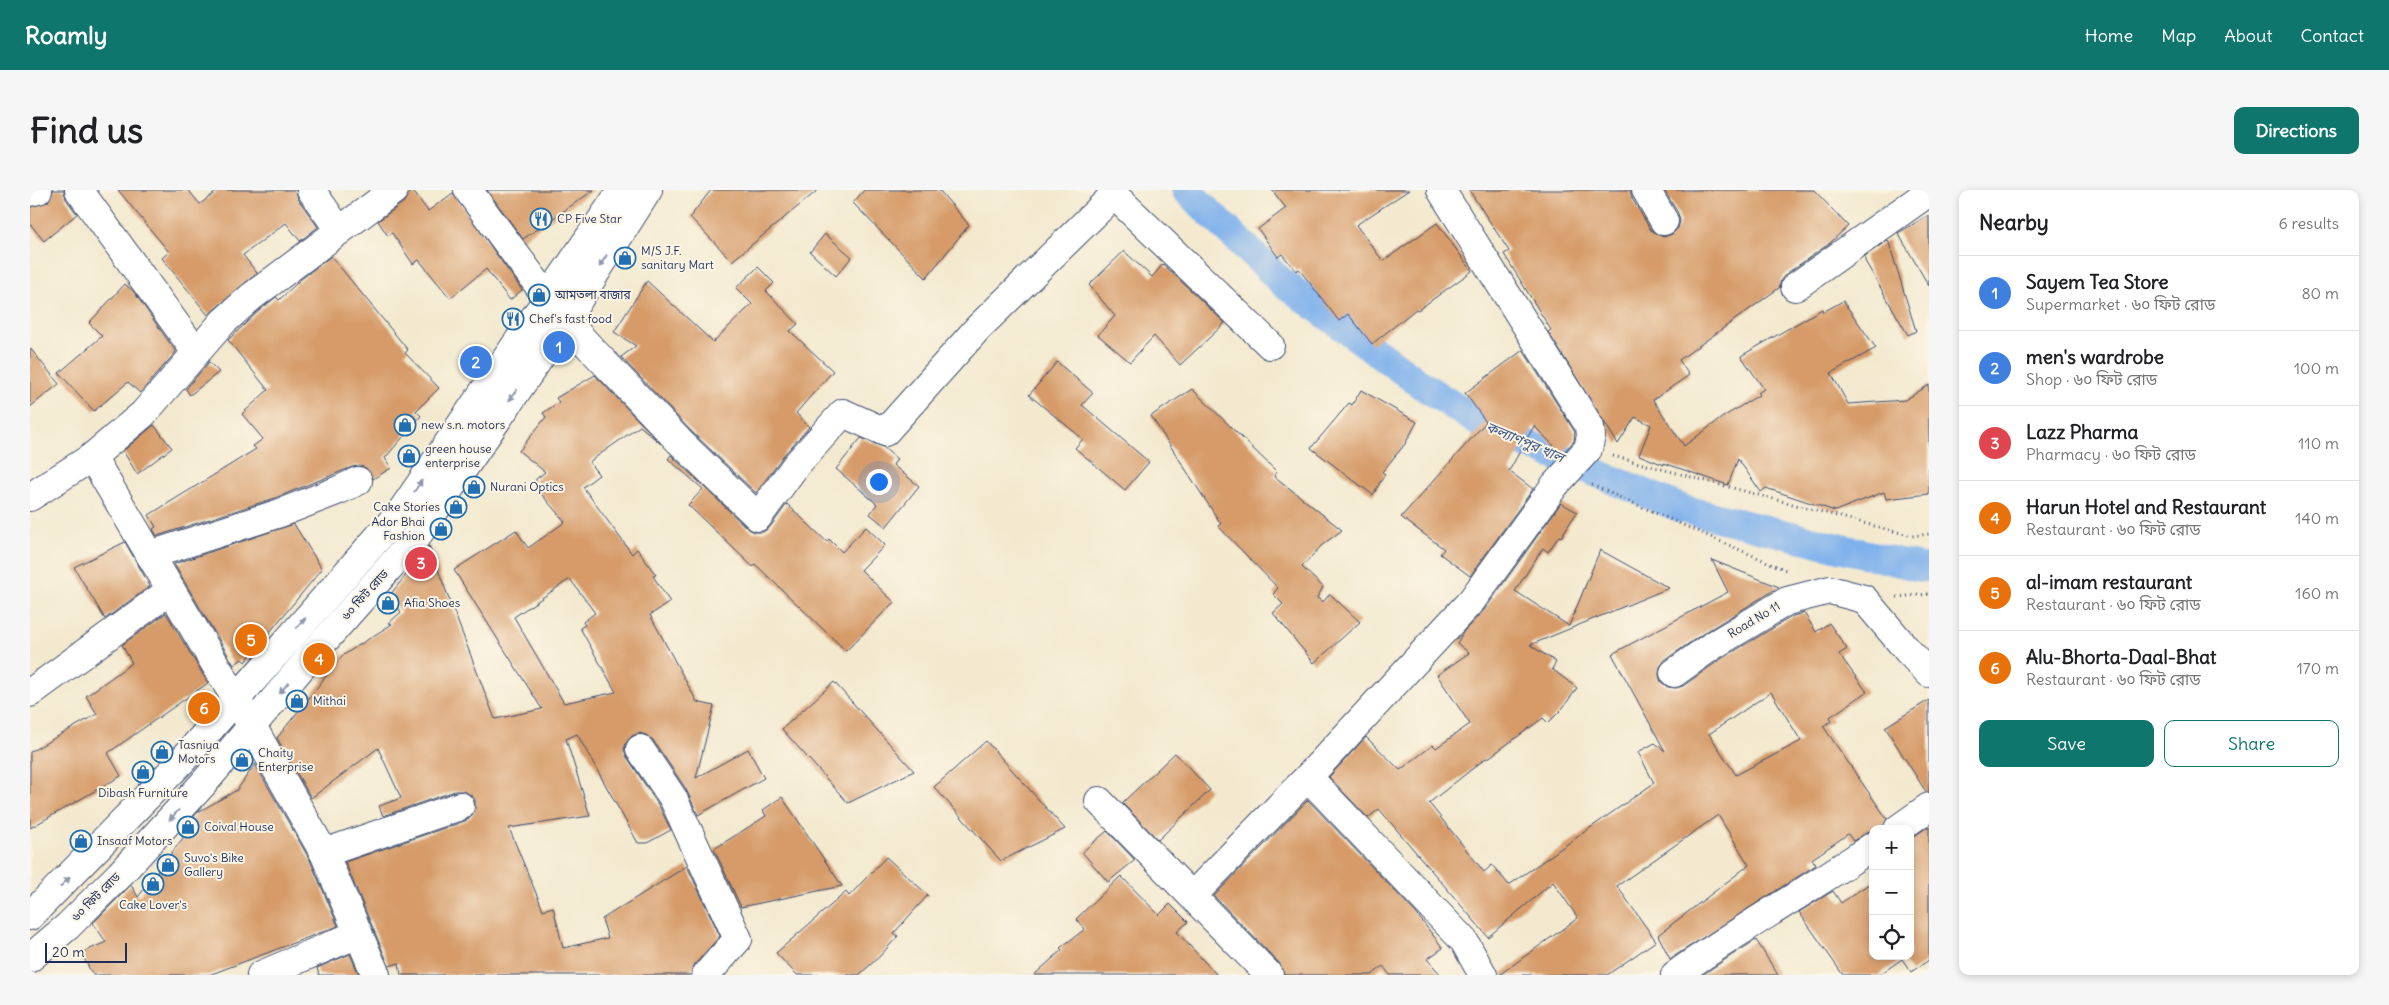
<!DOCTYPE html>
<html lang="en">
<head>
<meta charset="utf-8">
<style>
	body { margin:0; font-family:Delius,"Noto Sans Bengali",sans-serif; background:#f6f6f6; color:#202124 }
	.controls { position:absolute; right:15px; bottom:15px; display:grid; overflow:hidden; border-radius:10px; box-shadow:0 2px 8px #0003 }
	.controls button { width:45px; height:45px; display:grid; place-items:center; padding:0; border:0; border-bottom:1px solid #e0e0e0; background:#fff; color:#202124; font:25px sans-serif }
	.scale { position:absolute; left:15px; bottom:12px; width:82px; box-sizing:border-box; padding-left:5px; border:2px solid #1b2f5e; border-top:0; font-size:14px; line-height:18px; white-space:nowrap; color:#1b2f5e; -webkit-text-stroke:4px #fcf5e5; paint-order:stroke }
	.you { position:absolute; left:848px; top:291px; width:18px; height:18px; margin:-12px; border:4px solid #fff; border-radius:50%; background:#1a73e8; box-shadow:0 0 0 8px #1a73e833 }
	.badge { display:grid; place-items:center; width:32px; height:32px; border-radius:50%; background:#0f766e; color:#fff; font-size:16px; font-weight:700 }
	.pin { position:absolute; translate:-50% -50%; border:2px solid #fff; box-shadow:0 1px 5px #0006 }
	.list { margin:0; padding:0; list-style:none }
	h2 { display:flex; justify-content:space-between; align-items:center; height:65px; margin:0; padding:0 20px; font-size:21px }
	h2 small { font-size:16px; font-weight:400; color:#757577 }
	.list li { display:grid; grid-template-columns:32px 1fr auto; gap:15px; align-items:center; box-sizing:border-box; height:75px; padding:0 20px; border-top:1px solid #e0e0e0 }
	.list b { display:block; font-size:19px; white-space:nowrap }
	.list p { margin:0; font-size:16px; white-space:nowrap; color:#757577 }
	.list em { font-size:16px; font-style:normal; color:#757577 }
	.actions { display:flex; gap:10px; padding:15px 20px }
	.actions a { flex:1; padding:11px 0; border:1px solid #0f766e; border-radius:10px; text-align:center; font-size:18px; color:#0f766e }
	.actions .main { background:#0f766e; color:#fff }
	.icon { flex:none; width:28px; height:28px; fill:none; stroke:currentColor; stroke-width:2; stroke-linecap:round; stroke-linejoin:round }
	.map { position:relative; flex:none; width:1899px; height:785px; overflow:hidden; border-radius:10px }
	header { display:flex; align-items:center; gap:30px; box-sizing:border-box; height:70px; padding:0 25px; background:#0f766e; color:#fff }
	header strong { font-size:24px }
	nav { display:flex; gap:28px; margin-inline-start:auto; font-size:18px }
	.intro { display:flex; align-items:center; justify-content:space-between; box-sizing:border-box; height:120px; padding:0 30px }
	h1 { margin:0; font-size:35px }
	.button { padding:12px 22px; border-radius:10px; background:#0f766e; color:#fff; font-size:18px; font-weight:700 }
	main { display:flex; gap:30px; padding:0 30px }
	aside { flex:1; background:#fff; border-radius:10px; box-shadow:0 2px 8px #0003 }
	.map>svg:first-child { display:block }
</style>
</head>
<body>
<header>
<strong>Roamly</strong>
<nav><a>Home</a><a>Map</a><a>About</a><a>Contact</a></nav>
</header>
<div class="intro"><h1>Find us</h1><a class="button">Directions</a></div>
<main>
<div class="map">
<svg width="1899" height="785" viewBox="0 0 1899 785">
	<rect width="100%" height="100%" fill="#fcf5e5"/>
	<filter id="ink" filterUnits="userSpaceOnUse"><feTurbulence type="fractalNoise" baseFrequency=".02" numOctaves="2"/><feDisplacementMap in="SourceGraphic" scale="10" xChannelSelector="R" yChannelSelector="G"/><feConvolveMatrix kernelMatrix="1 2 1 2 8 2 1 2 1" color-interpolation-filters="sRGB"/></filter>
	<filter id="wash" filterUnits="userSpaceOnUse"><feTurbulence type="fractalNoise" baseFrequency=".0096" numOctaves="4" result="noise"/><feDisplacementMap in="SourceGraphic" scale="20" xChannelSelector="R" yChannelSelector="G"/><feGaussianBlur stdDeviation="1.12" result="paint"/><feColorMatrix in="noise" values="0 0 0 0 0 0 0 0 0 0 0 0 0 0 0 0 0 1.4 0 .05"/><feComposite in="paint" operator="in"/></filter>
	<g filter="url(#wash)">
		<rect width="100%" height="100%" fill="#f3e9cf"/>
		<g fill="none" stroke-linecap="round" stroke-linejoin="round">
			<path stroke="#7fb1ec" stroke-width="29" d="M 1156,0 L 1251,91 L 1393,196 L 1456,237 L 1653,319 L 1892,378 L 1899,377"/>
		</g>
		<g id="blocks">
			<g fill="#d69b69" fill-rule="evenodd">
				<path d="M 23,0 L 34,0 L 36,9 L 47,24 L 14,51 L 0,34 L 0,17 L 18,12 Z"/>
				<path d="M 88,0 L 158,0 L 170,14 L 189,0 L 266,0 L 268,9 L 288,37 L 270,51 L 256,33 L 213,65 L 227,83 L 178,125 L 132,68 L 139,62 Z"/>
				<path d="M 379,0 L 382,0 L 398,21 L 423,3 L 492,100 L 480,110 L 456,79 L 420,108 L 389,70 L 383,74 L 362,43 L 358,46 L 348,31 L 374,12 Z"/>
				<path d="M 457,0 L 564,0 L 493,49 Z"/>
				<path d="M 681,0 L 788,0 L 702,71 L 660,27 Z"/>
				<path d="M 834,0 L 909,0 L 939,35 L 896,88 L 823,13 Z"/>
				<path d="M 1242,0 L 1379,0 L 1326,35 L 1353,71 L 1407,33 L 1442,81 L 1388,120 L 1386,119 L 1342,154 L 1318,124 L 1309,131 L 1269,79 L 1266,81 L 1252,64 L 1248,67 L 1228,39 L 1256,18 Z"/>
				<path d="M 1439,0 L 1600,0 L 1602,8 L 1620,39 L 1626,44 L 1634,47 L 1642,44 L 1648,38 L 1650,31 L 1648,23 L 1634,0 L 1784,0 L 1818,36 L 1800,53 L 1756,84 L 1751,90 L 1749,98 L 1649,170 L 1659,185 L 1623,210 L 1654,256 L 1693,227 L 1729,205 L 1728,203 L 1734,199 L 1711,166 L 1792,119 L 1793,122 L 1813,111 L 1846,158 L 1801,183 L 1818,214 L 1875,210 L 1899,195 L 1899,304 L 1856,309 L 1854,302 L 1805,321 L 1736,298 L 1731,302 L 1708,269 L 1698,295 L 1634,273 L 1634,275 L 1609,265 L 1621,235 L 1605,227 L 1588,254 L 1518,142 L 1521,140 L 1474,64 L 1479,61 Z"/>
				<path d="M 1899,25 L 1899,96 L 1868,43 Z"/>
				<path d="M 795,44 L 822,67 L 806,86 L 780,62 Z"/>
				<path d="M 1858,50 L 1886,141 L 1878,145 L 1835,71 L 1835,66 Z"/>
				<path d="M 1094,61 L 1122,87 L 1133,74 L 1195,133 L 1150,175 L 1124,146 L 1100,172 L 1068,145 L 1085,126 L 1059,95 Z"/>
				<path d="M 301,66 L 378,160 L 375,163 L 409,198 L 386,221 L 391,226 L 355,268 L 361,278 L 343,289 L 336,278 L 330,276 L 322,277 L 245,308 L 127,346 L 123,339 L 126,337 L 119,325 L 226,259 L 223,256 L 233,249 L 212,224 L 238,200 L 198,150 L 231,119 L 246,107 L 249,110 L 270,90 Z"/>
				<path d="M 728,77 L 744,93 L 736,101 L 768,134 L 760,141 L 803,181 L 766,223 L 779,237 L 753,266 L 726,303 L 660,240 L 591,167 L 606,156 L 584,142 L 617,91 L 683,152 L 722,114 L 706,98 Z"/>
				<path d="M 95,94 L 104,102 L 146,162 L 110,203 L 98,192 L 64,221 L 29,183 L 72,146 L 59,133 Z"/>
				<path d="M 0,158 L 29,194 L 0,217 Z"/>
				<path d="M 1493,160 L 1545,242 L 1544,251 L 1532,264 L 1504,236 L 1479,281 L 1503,299 L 1440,386 L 1410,364 L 1414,359 L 1371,327 L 1456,232 L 1435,203 Z"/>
				<path d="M 179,172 L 189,182 L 160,205 L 156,199 Z"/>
				<path d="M 1027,172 L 1063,203 L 1052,215 L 1119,272 L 1095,300 L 1045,258 L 1053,249 L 999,205 Z"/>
				<path d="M 565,185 L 631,254 L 610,236 L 559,272 L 569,285 L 553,297 L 602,364 L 607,359 L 626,385 L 623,386 L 640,412 L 620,425 L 667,512 L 684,516 L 666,588 L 718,559 L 734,588 L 668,625 L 656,599 L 623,550 L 616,545 L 609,543 L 602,546 L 596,553 L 594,560 L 597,567 L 629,616 L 641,640 L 617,653 L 608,653 L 547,544 L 536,549 L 560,626 L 479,638 L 513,720 L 523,717 L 533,758 L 578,748 L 572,729 L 657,676 L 690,746 L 664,775 L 661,785 L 371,785 L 369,773 L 359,776 L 315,672 L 435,631 L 441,627 L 445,619 L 445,610 L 441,605 L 433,601 L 425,601 L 353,626 L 349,616 L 371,608 L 348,558 L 281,608 L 247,548 L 312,466 L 362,434 L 359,433 L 371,422 L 360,405 L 399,356 L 465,529 L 512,519 L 424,380 L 486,340 L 498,358 L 535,332 L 506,298 L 506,289 L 515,282 L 489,261 L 516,227 L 513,223 L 529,212 L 526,208 ZM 540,389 L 565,423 L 553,432 L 555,435 L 550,438 L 586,502 L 534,513 L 484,427 Z"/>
				<path d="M 1162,199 L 1247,282 L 1244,286 L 1312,340 L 1291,356 L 1272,377 L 1293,397 L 1287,408 L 1293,412 L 1300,404 L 1330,432 L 1284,473 L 1243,423 L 1253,414 L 1243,404 L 1248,398 L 1188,336 L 1191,334 L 1121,226 Z"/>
				<path d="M 1331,200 L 1387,232 L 1375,254 L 1352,282 L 1355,284 L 1343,305 L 1281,258 L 1319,213 L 1322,215 Z"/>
				<path d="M 124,235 L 142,258 L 107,284 L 93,261 Z"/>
				<path d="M 831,248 L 853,257 L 867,269 L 863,275 L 889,296 L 856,337 L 840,324 L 847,314 L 806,279 Z"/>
				<path d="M 641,265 L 717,338 L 724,342 L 733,342 L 740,337 L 757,314 L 797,352 L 799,349 L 812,362 L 836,337 L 855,355 L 831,380 L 864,412 L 816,461 L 725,374 L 723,377 L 658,315 L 673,299 L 638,269 Z"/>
				<path d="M 1531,313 L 1547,322 L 1531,347 L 1529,346 L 1518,362 L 1513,358 L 1485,401 L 1539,436 L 1570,360 L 1639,398 L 1500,455 L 1526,472 L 1522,479 L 1547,498 L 1532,519 L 1518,533 L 1513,528 L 1457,569 L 1456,568 L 1399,613 L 1454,682 L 1462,675 L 1479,695 L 1624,593 L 1608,562 L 1625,553 L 1635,561 L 1582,464 L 1698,402 L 1682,370 L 1749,397 L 1674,443 L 1635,470 L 1630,477 L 1629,485 L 1631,492 L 1638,497 L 1646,498 L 1653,496 L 1691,469 L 1763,426 L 1774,423 L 1786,442 L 1799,433 L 1817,459 L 1809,464 L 1837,502 L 1800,527 L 1802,531 L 1793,536 L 1857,629 L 1853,639 L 1843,639 L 1823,651 L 1818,644 L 1782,669 L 1786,675 L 1640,769 L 1628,745 L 1719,675 L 1688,625 L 1587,696 L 1626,751 L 1577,785 L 1469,785 L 1548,728 L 1523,692 L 1458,747 L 1349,619 L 1338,628 L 1299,587 L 1336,547 L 1370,580 L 1403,555 L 1406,558 L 1440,534 L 1407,485 L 1439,463 L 1427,453 L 1434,441 L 1455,419 ZM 1741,502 L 1771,551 L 1706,585 L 1679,544 Z"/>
				<path d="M 264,334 L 292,379 L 215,472 L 212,469 L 204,475 L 144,374 Z"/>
				<path d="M 95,352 L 120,396 L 75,429 L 44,377 Z"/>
				<path d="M 136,423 L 178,493 L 78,563 L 91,586 L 0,638 L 0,562 L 67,524 L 56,506 L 102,473 L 92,455 Z"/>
				<path d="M 804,492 L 884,581 L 818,613 L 752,539 Z"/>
				<path d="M 1899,510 L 1899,602 L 1896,602 L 1855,537 Z"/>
				<path d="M 956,551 L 1035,639 L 971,671 L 904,597 Z"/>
				<path d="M 1145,563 L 1180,600 L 1128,650 L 1092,613 Z"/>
				<path d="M 225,574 L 280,670 L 308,736 L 179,785 L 63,785 L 51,763 L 76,752 L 63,733 L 101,695 L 108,707 L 153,648 L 150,642 L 168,622 L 207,600 Z"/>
				<path d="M 752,607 L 812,696 L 711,717 L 684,659 L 736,626 L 733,620 Z"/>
				<path d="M 1278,610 L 1385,722 L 1413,758 L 1397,769 L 1411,785 L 1360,785 L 1353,776 L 1342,785 L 1254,785 L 1250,774 L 1184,706 Z"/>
				<path d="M 1899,636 L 1899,770 L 1881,782 L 1872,769 L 1849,785 L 1813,785 L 1769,722 L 1803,701 L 1811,713 L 1843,691 L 1843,766 L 1880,766 L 1880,649 Z"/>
				<path d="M 1077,641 L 1105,670 L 1078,692 L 1052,662 Z"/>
				<path d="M 856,667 L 898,705 L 864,743 L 868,746 L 849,767 L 829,785 L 767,785 L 746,763 L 816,702 L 819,706 Z"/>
				<path d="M 1091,686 L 1129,725 L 1140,714 L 1158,732 L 1147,742 L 1187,785 L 1004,785 L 1032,760 L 1030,758 L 1055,739 L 1046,729 Z"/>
				<path d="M 1726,750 L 1748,785 L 1672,785 L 1702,765 Z"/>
				<path d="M 320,764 L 329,785 L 289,785 L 287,778 Z"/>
			</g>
		</g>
	</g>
	<g filter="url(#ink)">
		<use href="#blocks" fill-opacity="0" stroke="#3b4b6f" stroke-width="1"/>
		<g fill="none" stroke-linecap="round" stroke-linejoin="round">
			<g stroke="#3b4b6f" stroke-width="30">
				<g id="minor">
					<path d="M 49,0 L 166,162"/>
					<path d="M 281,0 L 309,40"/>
					<path d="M 438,0 L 517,107"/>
					<path d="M 1616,0 L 1634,31"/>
					<path d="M 0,2 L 8,0"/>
					<path d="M 1084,5 L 1240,155"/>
					<path d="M 1765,97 L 1899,2"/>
					<path d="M 535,131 L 649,251 L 728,327 L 766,275 L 813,223 L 855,242 L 948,138 L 1084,5 L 1081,0"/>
					<path d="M 62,267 L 222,536 L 294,663 L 346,785"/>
					<path d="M 0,307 L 62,267 L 113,224 L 193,132 L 221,107 L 364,0"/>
					<path d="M 120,365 L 250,323 L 309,300 L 328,291"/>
					<path d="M 1644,483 L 1682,456 L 1757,411 L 1800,400 L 1834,409 L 1878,461 L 1899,483"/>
					<path d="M 0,503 L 141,400"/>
					<path d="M 610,559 L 643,608 L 708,749 L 676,785"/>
					<path d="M 1278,587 L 1434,751 L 1453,785"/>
					<path d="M 1069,611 L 1239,785"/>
					<path d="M 1868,639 L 1899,617"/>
					<path d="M 294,663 L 430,616"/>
					<path d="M 1163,705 L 1278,587 L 1442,410 L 1525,295 L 1558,259 L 1561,246 L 1560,237 L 1411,0"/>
					<path d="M 0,726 L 150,573 L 373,319 L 592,0"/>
					<path d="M 0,768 L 38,736 L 90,684 L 173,594 L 280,467 L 387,346 L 535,131 L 618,0"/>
					<path d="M 231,785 L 328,744"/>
					<path d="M 1645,785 C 1709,739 1778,701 1843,656"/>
				</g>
			</g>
			<g stroke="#3b4b6f" stroke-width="3" stroke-dasharray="1 4" stroke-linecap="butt">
				<path d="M 1583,266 L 1882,346 L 1899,344"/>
				<path d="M 1562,295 L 1758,381"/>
				<path d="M 1867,407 L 1899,404"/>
			</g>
			<use href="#minor" stroke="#fff" stroke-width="28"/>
		</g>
		<defs><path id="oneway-solid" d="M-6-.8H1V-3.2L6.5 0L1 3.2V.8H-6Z" transform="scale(1.25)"/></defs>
		<g fill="#8d97ae">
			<use href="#oneway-solid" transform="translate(573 71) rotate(122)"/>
			<use href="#oneway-solid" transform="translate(483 205) rotate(125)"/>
			<use href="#oneway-solid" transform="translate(388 296) rotate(-56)"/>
			<use href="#oneway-solid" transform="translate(271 433) rotate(-48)"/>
			<use href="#oneway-solid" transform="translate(254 498) rotate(130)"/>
			<use href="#oneway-solid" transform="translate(144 625) rotate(133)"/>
			<use href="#oneway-solid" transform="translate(35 692) rotate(-45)"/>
		</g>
	</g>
	<defs>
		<g id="restaurant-ring" transform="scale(1.125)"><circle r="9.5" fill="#fcf5e5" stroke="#1f6fb2" stroke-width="1.5"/><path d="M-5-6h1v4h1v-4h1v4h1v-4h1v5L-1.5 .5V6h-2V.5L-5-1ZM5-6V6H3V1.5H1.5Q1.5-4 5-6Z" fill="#1f6fb2"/></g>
		<g id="shop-ring" transform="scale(1.125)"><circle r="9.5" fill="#fcf5e5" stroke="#1f6fb2" stroke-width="1.5"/><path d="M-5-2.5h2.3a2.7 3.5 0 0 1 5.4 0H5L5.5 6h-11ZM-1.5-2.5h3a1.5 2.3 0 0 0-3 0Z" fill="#1f6fb2"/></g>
	</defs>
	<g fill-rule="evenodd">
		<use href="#restaurant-ring" x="511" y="29"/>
		<use href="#shop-ring" x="595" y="68"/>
		<use href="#shop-ring" x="509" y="105"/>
		<use href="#restaurant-ring" x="483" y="129"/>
		<use href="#shop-ring" x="375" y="235"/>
		<use href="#shop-ring" x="379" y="266"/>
		<use href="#shop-ring" x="444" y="297"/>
		<use href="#shop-ring" x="426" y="317"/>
		<use href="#shop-ring" x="411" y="339"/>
		<use href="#shop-ring" x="358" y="413"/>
		<use href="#shop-ring" x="267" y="511"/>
		<use href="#shop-ring" x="132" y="562"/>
		<use href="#shop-ring" x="212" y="570"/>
		<use href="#shop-ring" x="113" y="582"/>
		<use href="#shop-ring" x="158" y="637"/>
		<use href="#shop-ring" x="51" y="651"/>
		<use href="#shop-ring" x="138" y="675"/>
		<use href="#shop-ring" x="123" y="694"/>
	</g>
	<g text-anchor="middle" stroke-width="4" stroke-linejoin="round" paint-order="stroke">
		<g font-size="12" fill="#1b2f5e" stroke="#fcf5e5" text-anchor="start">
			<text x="527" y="33">CP Five Star</text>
			<text x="611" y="65">M/S J.F.<tspan x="611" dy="14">sanitary Mart</tspan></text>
			<text x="525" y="109">আমতলা বাজার</text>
			<text x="499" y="133">Chef's fast food</text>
			<text x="391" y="239">new s.n. motors</text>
			<text x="395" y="263">green house<tspan x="395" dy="14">enterprise</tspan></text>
			<text x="460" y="301">Nurani Optics</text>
			<text x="410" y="321" text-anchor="end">Cake Stories</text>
			<text x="395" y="336" text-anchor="end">Ador Bhai<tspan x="395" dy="14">Fashion</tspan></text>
			<text x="374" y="417">Afia Shoes</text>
			<text x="283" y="515">Mithai</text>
			<text x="148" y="559">Tasniya<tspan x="148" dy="14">Motors</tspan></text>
			<text x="228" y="567">Chaity<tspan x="228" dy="14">Enterprise</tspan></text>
			<text x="113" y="607" text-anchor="middle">Dibash Furniture</text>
			<text x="174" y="641">Coival House</text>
			<text x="67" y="655">Insaaf Motors</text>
			<text x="154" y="672">Suvo's Bike<tspan x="154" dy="14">Gallery</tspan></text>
			<text x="123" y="719" text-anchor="middle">Cake Lover's</text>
		</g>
		<g font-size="12" fill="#1b2f5e" stroke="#fcf5e5">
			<text transform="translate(335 405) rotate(-48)" y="4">৬০ ফিট রোড</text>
			<text transform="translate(1724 430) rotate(-31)" y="4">Road No 11</text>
			<text transform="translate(66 707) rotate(-45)" y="4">৬০ ফিট রোড</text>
		</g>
		<g font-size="14" font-style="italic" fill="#395689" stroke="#fcf5e5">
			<text transform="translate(1495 252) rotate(23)" y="5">কল্যাণপুর খাল</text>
		</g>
	</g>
</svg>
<div class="controls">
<button>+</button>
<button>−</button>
<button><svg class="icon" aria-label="locate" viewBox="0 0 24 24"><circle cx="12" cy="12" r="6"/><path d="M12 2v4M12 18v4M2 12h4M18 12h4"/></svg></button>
</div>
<div class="scale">20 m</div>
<div class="you"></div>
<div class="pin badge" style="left:529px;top:157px;background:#3f7fe0">1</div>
<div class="pin badge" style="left:446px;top:172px;background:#3f7fe0">2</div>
<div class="pin badge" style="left:391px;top:373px;background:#e0444e">3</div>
<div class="pin badge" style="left:289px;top:469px;background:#e8710a">4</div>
<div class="pin badge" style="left:221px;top:450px;background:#e8710a">5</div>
<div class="pin badge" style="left:174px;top:518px;background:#e8710a">6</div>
</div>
<aside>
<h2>Nearby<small>6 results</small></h2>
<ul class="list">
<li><span class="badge" style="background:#3f7fe0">1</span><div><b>Sayem Tea Store</b><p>Supermarket · ৬০ ফিট রোড</p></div><em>80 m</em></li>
<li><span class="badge" style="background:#3f7fe0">2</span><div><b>men's wardrobe</b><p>Shop · ৬০ ফিট রোড</p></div><em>100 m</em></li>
<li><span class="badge" style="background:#e0444e">3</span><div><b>Lazz Pharma</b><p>Pharmacy · ৬০ ফিট রোড</p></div><em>110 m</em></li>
<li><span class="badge" style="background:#e8710a">4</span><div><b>Harun Hotel and Restaurant</b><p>Restaurant · ৬০ ফিট রোড</p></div><em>140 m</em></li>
<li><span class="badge" style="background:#e8710a">5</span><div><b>al-imam restaurant</b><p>Restaurant · ৬০ ফিট রোড</p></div><em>160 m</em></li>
<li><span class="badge" style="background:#e8710a">6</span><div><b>Alu-Bhorta-Daal-Bhat</b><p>Restaurant · ৬০ ফিট রোড</p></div><em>170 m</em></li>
</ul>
<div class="actions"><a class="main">Save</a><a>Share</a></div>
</aside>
</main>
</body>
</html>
